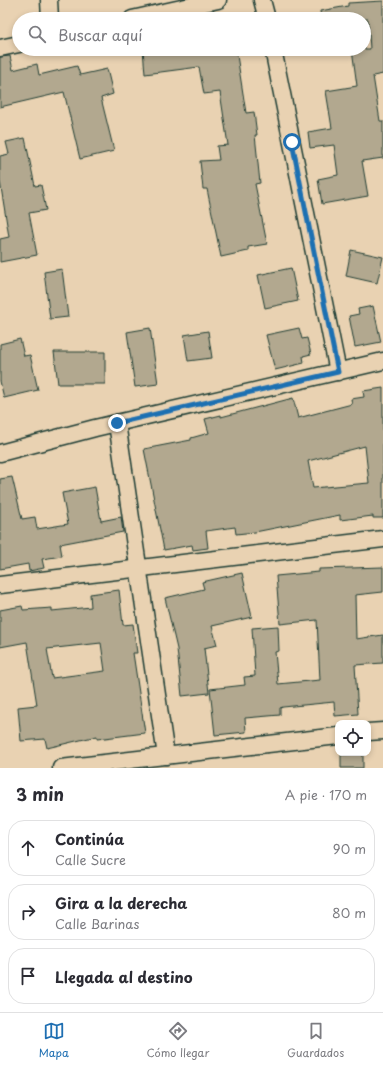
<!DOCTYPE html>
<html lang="es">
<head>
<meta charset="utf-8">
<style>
	body { margin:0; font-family:"Playpen Sans",sans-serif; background:#f2f2f3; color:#2b2b33 }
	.controls { position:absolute; right:12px; bottom:12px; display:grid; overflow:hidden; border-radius:8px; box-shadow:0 2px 6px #0003 }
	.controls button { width:36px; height:36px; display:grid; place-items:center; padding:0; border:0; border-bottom:1px solid #e1e1e2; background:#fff; color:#2b2b33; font:20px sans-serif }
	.stop { position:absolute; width:12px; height:12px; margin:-9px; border:3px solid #1f6fb2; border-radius:50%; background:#fff }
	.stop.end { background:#1f6fb2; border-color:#fff; box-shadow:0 1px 4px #0008 }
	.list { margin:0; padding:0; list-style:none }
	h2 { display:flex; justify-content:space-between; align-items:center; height:52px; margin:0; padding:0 16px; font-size:17px }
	h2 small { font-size:13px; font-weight:400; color:#7c7c81 }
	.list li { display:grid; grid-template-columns:26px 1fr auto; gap:12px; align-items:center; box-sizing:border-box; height:56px; margin:0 8px 8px; padding:0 8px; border:1px solid #e1e1e2; border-radius:16px }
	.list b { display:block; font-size:15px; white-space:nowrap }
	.list p { margin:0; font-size:13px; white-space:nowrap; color:#7c7c81 }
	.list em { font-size:13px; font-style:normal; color:#7c7c81 }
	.icon { flex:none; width:22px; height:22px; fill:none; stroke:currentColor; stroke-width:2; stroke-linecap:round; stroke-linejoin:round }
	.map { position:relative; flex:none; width:383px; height:768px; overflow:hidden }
	.search { position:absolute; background:#fff; box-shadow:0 2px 6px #0003; left:12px; right:12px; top:12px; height:44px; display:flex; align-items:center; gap:10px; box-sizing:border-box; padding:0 14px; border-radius:22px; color:#7c7c81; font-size:15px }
	.sheet { height:244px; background:#fff }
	nav { display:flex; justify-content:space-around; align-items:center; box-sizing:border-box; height:56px; border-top:1px solid #e1e1e2; background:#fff; font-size:11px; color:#7c7c81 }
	nav a { display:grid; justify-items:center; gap:2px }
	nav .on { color:#1f6fb2 }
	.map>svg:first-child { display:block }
</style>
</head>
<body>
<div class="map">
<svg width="383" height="768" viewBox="0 0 383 768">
	<rect width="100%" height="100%" fill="#e9d2b2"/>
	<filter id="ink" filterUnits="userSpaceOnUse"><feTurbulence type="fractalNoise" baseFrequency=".025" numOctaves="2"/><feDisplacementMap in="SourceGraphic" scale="8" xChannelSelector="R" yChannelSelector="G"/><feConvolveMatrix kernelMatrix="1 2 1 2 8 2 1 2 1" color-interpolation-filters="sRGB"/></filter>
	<g filter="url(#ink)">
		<g fill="#b2a88f" stroke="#1f3d34" fill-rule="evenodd">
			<path d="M 383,1 L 383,74 L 373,76 L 380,121 L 383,121 L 383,158 L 362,161 L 368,196 L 322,204 L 318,179 L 338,175 L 334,145 L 310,148 L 308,132 L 332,128 L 326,91 L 357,86 L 352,49 L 370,49 L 368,19 L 321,19 L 320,11 L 348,6 L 348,3 Z"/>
			<path d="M 143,49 L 236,49 L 246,113 L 254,112 L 257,135 L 255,135 L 260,183 L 255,184 L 267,244 L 248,247 L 248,251 L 221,257 L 207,189 L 203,189 L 200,161 L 219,160 L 217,146 L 228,145 L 220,92 L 204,94 L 199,67 L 145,74 Z"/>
			<path d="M 10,56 L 13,70 L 37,64 L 39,75 L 77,66 L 80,75 L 107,69 L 113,94 L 101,98 L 114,151 L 80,159 L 64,92 L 0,107 L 0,57 Z"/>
			<path d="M 25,138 L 35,186 L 41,185 L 46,210 L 29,213 L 37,255 L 0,262 L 0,239 L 9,237 L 0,181 L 0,156 L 9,154 L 6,142 Z"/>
			<path d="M 351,250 L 383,257 L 377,283 L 346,276 Z"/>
			<path d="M 291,268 L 298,301 L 265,308 L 258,275 Z"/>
			<path d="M 62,269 L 68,317 L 50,319 L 44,272 Z"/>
			<path d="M 373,306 L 381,342 L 355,347 L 349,316 L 359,314 L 358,309 Z"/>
			<path d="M 150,328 L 158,384 L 135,387 L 127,332 Z"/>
			<path d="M 299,328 L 302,339 L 307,338 L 311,354 L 303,356 L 304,363 L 275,370 L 266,335 Z"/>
			<path d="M 208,331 L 212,358 L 188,361 L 184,335 Z"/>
			<path d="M 20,339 L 24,356 L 30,355 L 38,390 L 4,398 L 0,381 L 0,344 Z"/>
			<path d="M 54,352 L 105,352 L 105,384 L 58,384 Z"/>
			<path d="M 383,388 L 383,518 L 373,518 L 373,516 L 340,520 L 340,515 L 255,532 L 236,534 L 235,527 L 206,531 L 208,548 L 193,550 L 192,545 L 164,550 L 144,449 L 191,440 L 191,438 L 209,433 L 205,419 L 221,415 L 221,417 L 293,398 L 298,418 L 352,404 L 351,399 L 364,397 L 363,391 ZM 365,446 L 369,483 L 313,488 L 308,461 Z"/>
			<path d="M 12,477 L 22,519 L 35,517 L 37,529 L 68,524 L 62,493 L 95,487 L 101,521 L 121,517 L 123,532 L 60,544 L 62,556 L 42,559 L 44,568 L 29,571 L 28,564 L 0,569 L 0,479 Z"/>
			<path d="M 383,567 L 383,592 L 355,595 L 356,639 L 383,635 L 383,663 L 355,665 L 358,714 L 335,716 L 334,702 L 283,707 L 280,708 L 280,715 L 245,718 L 246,732 L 215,735 L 210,689 L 245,685 L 244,677 L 255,676 L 252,628 L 278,626 L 279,651 L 275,652 L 278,684 L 320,680 L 317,620 L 280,624 L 276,576 L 319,572 L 319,569 Z"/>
			<path d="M 242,573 L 252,617 L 212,626 L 217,645 L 204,648 L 209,693 L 182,696 L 177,649 L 165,598 L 204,589 L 202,582 Z"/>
			<path d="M 119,590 L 123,625 L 133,624 L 137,653 L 133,653 L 145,733 L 97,739 L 97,736 L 47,748 L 45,739 L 21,741 L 18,707 L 37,705 L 27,642 L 0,647 L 0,610 L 22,606 L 23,610 L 52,608 L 52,611 L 91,607 L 90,594 ZM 101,643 L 105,671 L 52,678 L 47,649 Z"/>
			<path d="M 363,754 L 363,768 L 341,768 L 341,755 Z"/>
		</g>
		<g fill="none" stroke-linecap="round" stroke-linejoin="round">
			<g stroke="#1f3d34" stroke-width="19">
				<g id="street">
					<path d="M 49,0 L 50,19"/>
					<path d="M 262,0 L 267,19"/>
					<path d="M 132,19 L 218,0"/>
					<path d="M 0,48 L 19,44"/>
					<path d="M 273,49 L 338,372"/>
					<path d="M 117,423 L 166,756"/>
					<path d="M 0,453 L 95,428 L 383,361"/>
					<path d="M 0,585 L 383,539"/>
					<path d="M 368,732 L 383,731"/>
					<path d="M 61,768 L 338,736"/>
				</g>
			</g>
			<use href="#street" stroke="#e9d2b2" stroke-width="16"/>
		</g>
	</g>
	<g fill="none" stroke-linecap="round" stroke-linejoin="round" filter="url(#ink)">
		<path stroke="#1f6fb2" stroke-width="5" d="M 117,423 L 338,372 L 292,142"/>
	</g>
</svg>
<div class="controls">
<button><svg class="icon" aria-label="locate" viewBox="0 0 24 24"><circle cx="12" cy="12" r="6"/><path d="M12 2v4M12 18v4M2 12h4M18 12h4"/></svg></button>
</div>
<div class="stop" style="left:292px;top:142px"></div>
<div class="stop end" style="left:117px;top:423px"></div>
<div class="search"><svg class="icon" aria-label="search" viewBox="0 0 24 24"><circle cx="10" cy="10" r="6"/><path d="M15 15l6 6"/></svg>Buscar aquí</div>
</div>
<section class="sheet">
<h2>3 min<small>A pie · 170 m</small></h2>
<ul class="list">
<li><svg class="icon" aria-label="ahead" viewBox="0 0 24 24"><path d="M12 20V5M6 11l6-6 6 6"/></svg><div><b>Continúa</b><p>Calle Sucre</p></div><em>90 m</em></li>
<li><svg class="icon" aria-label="right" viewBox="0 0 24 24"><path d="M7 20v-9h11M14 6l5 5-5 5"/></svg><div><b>Gira a la derecha</b><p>Calle Barinas</p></div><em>80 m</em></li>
<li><svg class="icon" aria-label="arrive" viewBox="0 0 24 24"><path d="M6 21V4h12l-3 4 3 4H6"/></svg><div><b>Llegada al destino</b></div></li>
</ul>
</section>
<nav>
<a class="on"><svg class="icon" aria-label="map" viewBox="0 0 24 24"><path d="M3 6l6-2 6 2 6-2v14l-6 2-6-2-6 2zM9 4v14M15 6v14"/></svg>Mapa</a>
<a><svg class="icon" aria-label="directions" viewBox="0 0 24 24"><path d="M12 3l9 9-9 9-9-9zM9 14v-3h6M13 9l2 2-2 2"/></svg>Cómo llegar</a>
<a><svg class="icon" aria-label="saved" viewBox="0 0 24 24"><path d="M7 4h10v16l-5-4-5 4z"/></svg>Guardados</a>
</nav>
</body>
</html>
